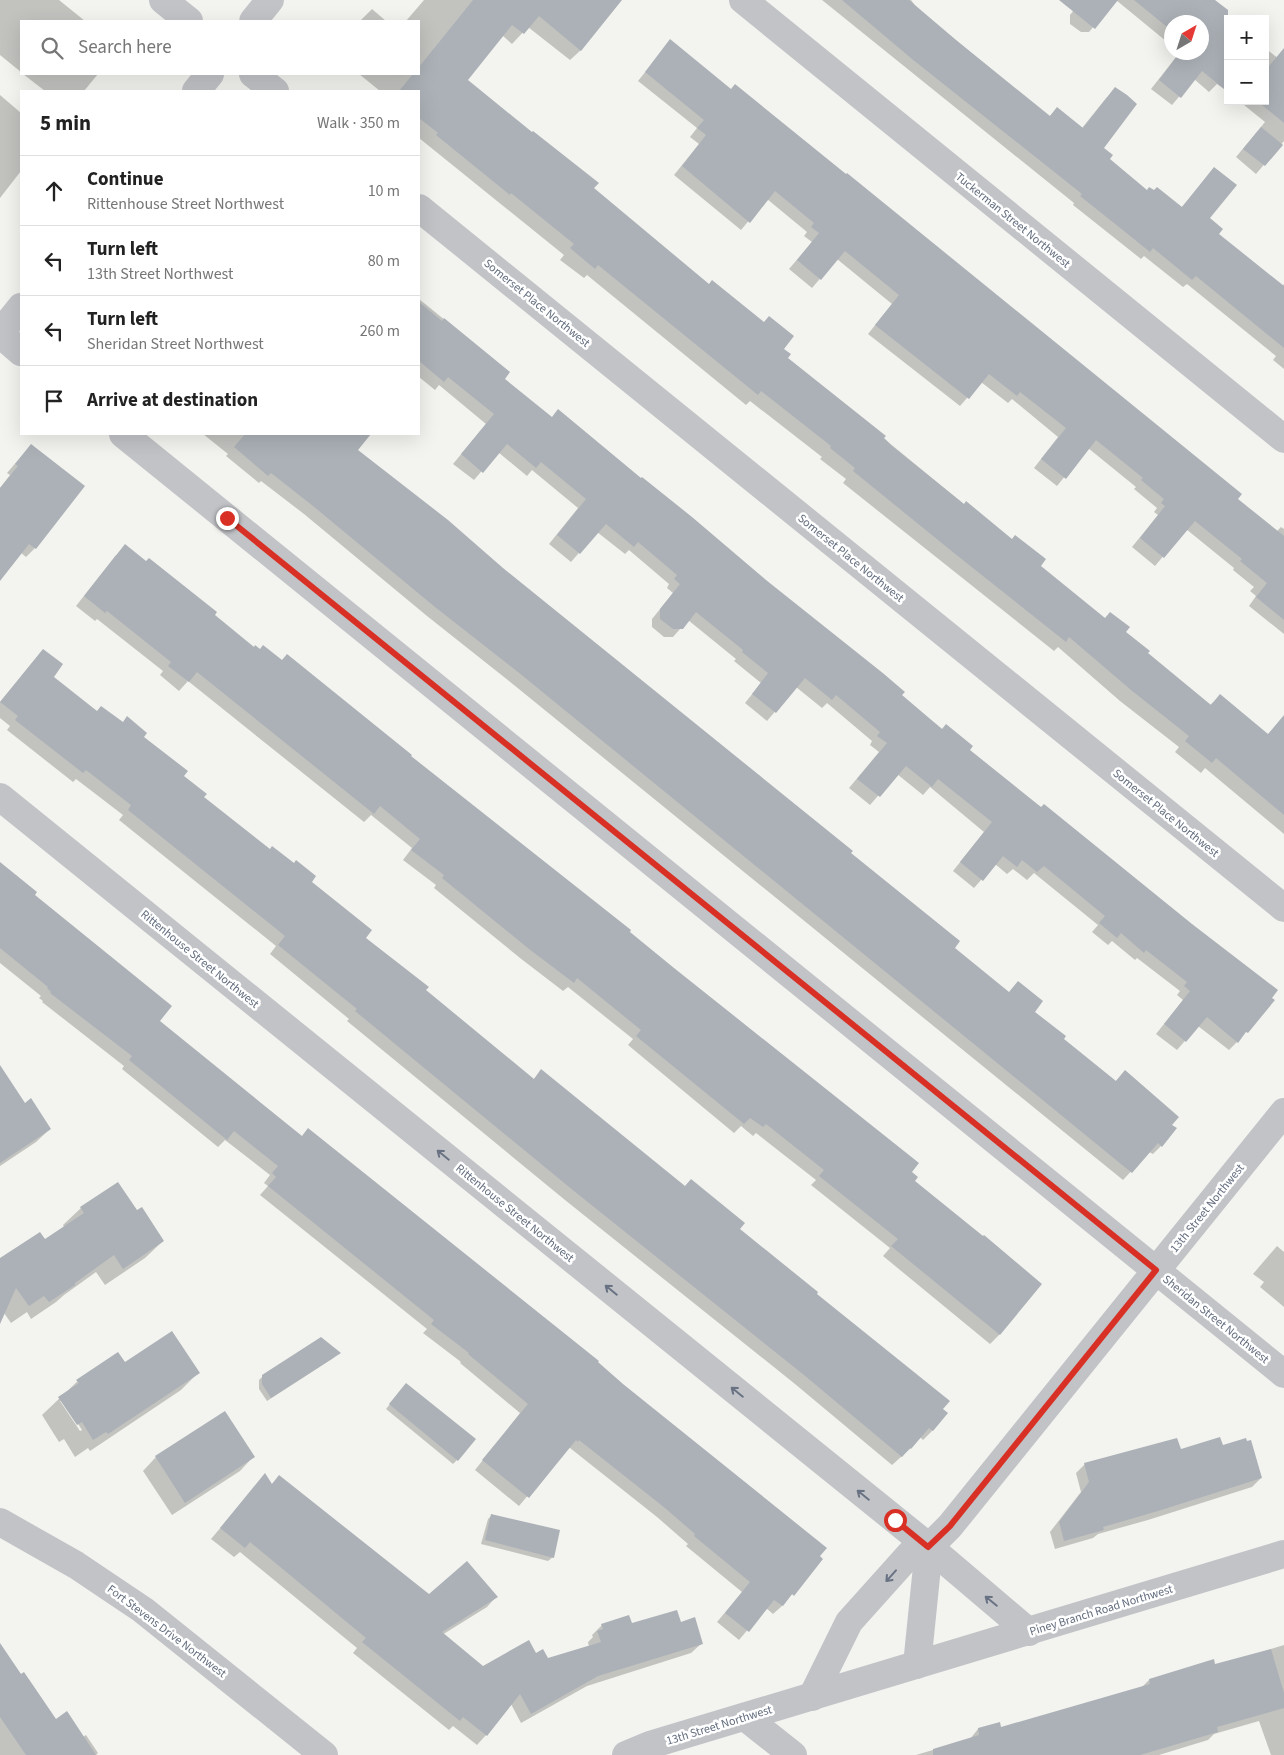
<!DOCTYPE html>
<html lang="en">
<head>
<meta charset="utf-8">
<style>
	body { margin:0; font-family:"Source Sans 3",sans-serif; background:#f6f6f6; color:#222 }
	.controls { position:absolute; right:15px; top:15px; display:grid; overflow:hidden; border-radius:0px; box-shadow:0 5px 20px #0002 }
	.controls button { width:45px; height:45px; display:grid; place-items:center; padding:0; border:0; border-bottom:1px solid #e0e0e0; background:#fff; color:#222; font:25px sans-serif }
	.compass { position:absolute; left:1164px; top:15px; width:45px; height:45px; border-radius:50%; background:#fff; box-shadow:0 5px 20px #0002; rotate:39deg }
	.stop { position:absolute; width:15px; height:15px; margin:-11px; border:4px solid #d93025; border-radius:50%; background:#fff }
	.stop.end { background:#d93025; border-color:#fff; box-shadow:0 1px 5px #0008 }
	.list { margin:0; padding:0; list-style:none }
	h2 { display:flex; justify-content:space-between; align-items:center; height:65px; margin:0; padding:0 20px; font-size:21px }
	h2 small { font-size:16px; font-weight:400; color:#767676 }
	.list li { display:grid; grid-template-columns:32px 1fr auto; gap:15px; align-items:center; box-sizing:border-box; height:70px; padding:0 20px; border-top:1px solid #e0e0e0 }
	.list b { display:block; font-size:19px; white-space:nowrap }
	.list p { margin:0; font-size:16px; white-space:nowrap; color:#767676 }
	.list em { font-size:16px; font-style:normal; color:#767676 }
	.icon { flex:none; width:28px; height:28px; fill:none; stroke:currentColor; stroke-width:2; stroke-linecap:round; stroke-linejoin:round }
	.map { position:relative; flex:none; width:1284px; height:1755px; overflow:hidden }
	.search { position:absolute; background:#fff; box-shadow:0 5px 20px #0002; left:20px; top:20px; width:400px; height:55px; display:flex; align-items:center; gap:12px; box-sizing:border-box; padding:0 18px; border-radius:0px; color:#767676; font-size:19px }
	.panel { position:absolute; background:#fff; box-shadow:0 5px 20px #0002; left:20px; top:90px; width:400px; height:345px; border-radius:0px }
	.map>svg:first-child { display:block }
</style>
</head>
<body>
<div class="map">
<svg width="1284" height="1755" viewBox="0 0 1284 1755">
	<rect width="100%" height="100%" fill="#f3f4ef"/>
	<g fill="#0003" fill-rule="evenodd">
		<path d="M 0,0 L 59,0 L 85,21 L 21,21 L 21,72 L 0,55 Z"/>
		<path d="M 424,0 L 615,0 L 581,50 L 570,60 L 528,27 L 512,44 L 502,35 L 466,80 L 782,349 L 786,358 L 1039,566 L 1104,619 L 1124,632 L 1146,653 L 1210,705 L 1220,696 L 1284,766 L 1284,834 L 1205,768 L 1201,773 L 1175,752 L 1179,747 L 1120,701 L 1058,647 L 1054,651 L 843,483 L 846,479 L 820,459 L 822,457 L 750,401 L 746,405 L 587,275 L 584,278 L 560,260 L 564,255 L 419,138 L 419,91 L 380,91 L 359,74 L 419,74 L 419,21 L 406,21 Z"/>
		<path d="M 822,0 L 911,0 L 917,8 L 1049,117 L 1057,109 L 1082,128 L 1107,97 L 1102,148 L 1108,159 L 1147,191 L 1181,208 L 1215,168 L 1208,218 L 1218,234 L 1282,286 L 1284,284 L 1284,369 L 1273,360 L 1276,356 L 1187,284 L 1183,287 L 1144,256 L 1141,259 L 1073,205 L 1074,203 Z"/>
		<path d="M 1082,0 L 1214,0 L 1217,9 L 1229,19 L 1228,19 L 1228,92 L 1217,84 L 1209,92 L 1194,79 L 1172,105 L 1151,89 L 1180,52 L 1202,52 L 1202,22 L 1172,22 L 1172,46 L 1116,0 L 1089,32 L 1081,32 L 1070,24 L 1070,15 Z"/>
		<path d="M 372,9 L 386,21 L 360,21 Z"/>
		<path d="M 670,41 L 1276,532 L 1281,527 L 1284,529 L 1284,634 L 1249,606 L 1256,596 L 1250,591 L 1254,587 L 1233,570 L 1234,568 L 1186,529 L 1155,566 L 1132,547 L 1158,515 L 1154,512 L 1157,508 L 1134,489 L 1136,487 L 1088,448 L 1057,486 L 1034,468 L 1058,437 L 1012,399 L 1008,403 L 981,382 L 960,406 L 868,334 L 892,304 L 837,259 L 812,288 L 789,269 L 812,242 L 804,236 L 807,232 L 767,199 L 741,230 L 674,175 L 699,144 L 690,137 L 697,128 L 638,81 Z"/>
		<path d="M 1265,48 L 1279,59 L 1284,57 L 1284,141 L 1256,174 L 1236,157 L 1265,122 L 1239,101 L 1265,101 Z"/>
		<path d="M 23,74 L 98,74 L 84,91 L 45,91 Z"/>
		<path d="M 0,95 L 21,113 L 21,171 L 0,198 Z"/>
		<path d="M 419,299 L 509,372 L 503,379 L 1041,808 L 1044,805 L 1237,1042 L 1229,1050 L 1198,1026 L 1177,1050 L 1156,1034 L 1183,1000 L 1177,995 L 1180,991 L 1137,958 L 1135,960 L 1112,941 L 1108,945 L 1092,932 L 1098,925 L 1034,873 L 1027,880 L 1013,869 L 1007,874 L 995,864 L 974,888 L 953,871 L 984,832 L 930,787 L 923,795 L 897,774 L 870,805 L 849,788 L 879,752 L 870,745 L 872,741 L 827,703 L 822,708 L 796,687 L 767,721 L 745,703 L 761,683 L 734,661 L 736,659 L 688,620 L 673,637 L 664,637 L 652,627 L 652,619 L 673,593 L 667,588 L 669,584 L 629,550 L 625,554 L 597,532 L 571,562 L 549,544 L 578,508 L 532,470 L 527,476 L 498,452 L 474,480 L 453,464 L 486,424 L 439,385 L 435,390 L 419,377 Z"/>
		<path d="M 203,434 L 362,434 L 367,437 L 356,450 L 850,853 L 953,948 L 1033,1012 L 1062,1039 L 1115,1082 L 1125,1071 L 1171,1125 L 1161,1146 L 1153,1154 L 1149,1152 L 1123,1180 L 509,681 L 427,616 L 304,514 L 261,481 L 259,483 L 226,456 L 228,454 Z"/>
		<path d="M 31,445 L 83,486 L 35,548 L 26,557 L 20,552 L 0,579 L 0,488 L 10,475 L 7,473 Z"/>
		<path d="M 116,555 L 213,615 L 254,648 L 409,756 L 628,932 L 910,1172 L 914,1181 L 1040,1284 L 999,1335 L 990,1344 L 883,1256 L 890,1248 L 811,1185 L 816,1180 L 756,1133 L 753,1136 L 741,1126 L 734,1133 L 628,1045 L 633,1039 L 568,987 L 563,991 L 520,958 L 434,888 L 436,885 L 403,860 L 412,848 L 371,815 L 364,822 L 188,681 L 179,691 L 160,675 L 163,671 L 97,619 L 95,621 L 76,606 Z"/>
		<path d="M 43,650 L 52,677 L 97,712 L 142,737 L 202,797 L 310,882 L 364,938 L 424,991 L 533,1080 L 541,1071 L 738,1229 L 815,1294 L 946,1413 L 932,1431 L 923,1440 L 920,1437 L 911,1448 L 892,1465 L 795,1384 L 565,1200 L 347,1021 L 349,1019 L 270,954 L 276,946 L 119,820 L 123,815 L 76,779 L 73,782 L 7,730 L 10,726 L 0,718 L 0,702 Z"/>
		<path d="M 0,863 L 158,1022 L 301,1137 L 596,1362 L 822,1559 L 782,1606 L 773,1614 L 766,1608 L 739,1640 L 717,1622 L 742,1592 L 686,1546 L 688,1544 L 657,1517 L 570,1448 L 567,1449 L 519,1506 L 475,1470 L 520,1413 L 460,1363 L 461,1362 L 423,1333 L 427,1329 L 260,1195 L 268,1186 L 264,1183 L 270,1175 L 225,1140 L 218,1147 L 122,1069 L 124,1066 L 42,1002 L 43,1001 L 39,998 L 41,996 L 0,963 Z"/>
		<path d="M 0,1067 L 25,1105 L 50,1129 L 36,1142 L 0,1166 Z"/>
		<path d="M 81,1208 L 136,1212 L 163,1241 L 145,1258 L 105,1285 L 96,1272 L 64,1295 L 56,1302 L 31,1319 L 27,1312 L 11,1323 L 4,1313 L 0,1323 L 0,1260 L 45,1240 L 64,1227 L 63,1225 Z"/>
		<path d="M 1277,1246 L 1284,1252 L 1284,1307 L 1260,1287 L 1264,1282 L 1253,1274 Z"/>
		<path d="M 335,1357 L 267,1401 L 259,1389 L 259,1380 L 263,1376 Z"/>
		<path d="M 124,1364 L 198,1373 L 181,1390 L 90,1451 L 88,1448 L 75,1457 L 64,1439 L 59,1442 L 42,1415 L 81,1378 ZM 60,1401 L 63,1401 L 82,1430 L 80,1431 Z"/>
		<path d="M 402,1389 L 457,1460 L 453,1464 L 386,1409 Z"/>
		<path d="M 1222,1447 L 1261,1478 L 1252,1487 L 1148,1520 L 1098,1534 L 1093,1538 L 1055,1549 L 1050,1532 L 1081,1492 L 1076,1473 L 1085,1464 L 1180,1451 Z"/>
		<path d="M 156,1457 L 253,1457 L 240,1471 L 172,1515 L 143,1471 Z"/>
		<path d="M 265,1475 L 271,1485 L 279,1477 L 429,1595 L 496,1597 L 487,1607 L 442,1635 L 483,1667 L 535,1654 L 547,1660 L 589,1647 L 588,1642 L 593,1637 L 592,1635 L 602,1625 L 680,1623 L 701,1644 L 691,1653 L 587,1686 L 521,1723 L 511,1704 L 486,1735 L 477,1745 L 453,1726 L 449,1730 L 353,1653 L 357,1648 L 240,1552 L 234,1557 L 211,1539 Z"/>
		<path d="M 492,1515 L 553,1557 L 548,1561 L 481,1544 L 488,1519 Z"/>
		<path d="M 1284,1645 L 1284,1755 L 1271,1755 L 1259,1721 L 1214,1734 L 1208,1740 L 1159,1755 L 916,1755 L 970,1739 L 978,1729 L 1000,1729 L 1141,1688 L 1149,1680 L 1215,1666 Z"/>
		<path d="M 0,1654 L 20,1675 L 56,1720 L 83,1737 L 86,1735 L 98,1753 L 96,1755 L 0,1755 Z"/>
	</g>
	<g fill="#acb1b7">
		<path d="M 473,0 L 622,0 L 581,51 L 539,16 L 524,34 L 512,25 L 468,80 L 532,132 L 533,131 L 599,183 L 594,188 L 709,284 L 712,280 L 764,322 L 769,316 L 794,336 L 784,349 L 791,354 L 788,358 L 886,436 L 884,438 L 892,446 L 964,504 L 966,501 L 1012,539 L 1015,535 L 1046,559 L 1041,566 L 1105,618 L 1110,612 L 1130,627 L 1126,632 L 1150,651 L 1148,653 L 1211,705 L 1220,694 L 1268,734 L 1284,715 L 1284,815 L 1216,758 L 1212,763 L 1185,741 L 1189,736 L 1131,690 L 1069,637 L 1066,642 L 954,553 L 853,471 L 855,468 L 830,448 L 831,446 L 761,391 L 758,395 L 598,265 L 595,269 L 570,248 L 574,244 L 511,193 L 510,195 L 436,135 L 438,133 L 419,118 L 419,91 L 399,91 L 413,74 L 419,74 L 419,67 Z"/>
		<path d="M 842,0 L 909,0 L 956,40 L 1050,116 L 1057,107 L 1083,128 L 1115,87 L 1127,95 L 1137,104 L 1104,148 L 1113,155 L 1110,159 L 1147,190 L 1149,187 L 1154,190 L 1157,187 L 1182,207 L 1214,167 L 1237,185 L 1210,218 L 1223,229 L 1219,234 L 1284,286 L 1284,348 L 1196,276 L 1192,280 L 1153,248 L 1150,252 L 1124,231 L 1080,196 L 1082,194 L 912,59 Z"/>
		<path d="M 1059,0 L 1118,0 L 1095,29 Z"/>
		<path d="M 1134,0 L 1215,0 L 1228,10 L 1228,92 L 1202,71 L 1181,98 L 1159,80 L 1180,52 L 1202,52 L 1202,22 L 1172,22 L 1172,31 Z"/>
		<path d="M 670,39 L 731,89 L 735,84 L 846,174 L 847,173 L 1242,494 L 1238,499 L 1284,536 L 1284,620 L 1256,597 L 1267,583 L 1240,561 L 1242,559 L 1195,521 L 1164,558 L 1140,538 L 1165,506 L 1161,503 L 1164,499 L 1141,480 L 1143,478 L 1096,440 L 1066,479 L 1041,459 L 1066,428 L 1020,392 L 1017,396 L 989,374 L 969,399 L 875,325 L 899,295 L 845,251 L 821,280 L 797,260 L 819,233 L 811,227 L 814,223 L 775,191 L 750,223 L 682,166 L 706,135 L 697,128 L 704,120 L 645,72 Z"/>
		<path d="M 1284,48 L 1284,123 L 1257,101 L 1265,101 L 1265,71 Z"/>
		<path d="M 1261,127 L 1283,145 L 1265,166 L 1243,149 Z"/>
		<path d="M 419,302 L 442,321 L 444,318 L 510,372 L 505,379 L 552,417 L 558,409 L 641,478 L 642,477 L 692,517 L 766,580 L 884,674 L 905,692 L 902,695 L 942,729 L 946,724 L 973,746 L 970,750 L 1041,807 L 1044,804 L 1192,924 L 1278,990 L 1272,998 L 1275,1000 L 1248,1033 L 1246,1032 L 1238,1043 L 1207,1017 L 1186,1042 L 1164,1024 L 1190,991 L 1184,986 L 1187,982 L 1146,950 L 1144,953 L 1121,933 L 1117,938 L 1099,923 L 1105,916 L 1044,866 L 1037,872 L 1022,860 L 1017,867 L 1003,856 L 983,881 L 960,862 L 992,822 L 938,779 L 932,787 L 906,766 L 880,797 L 857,779 L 887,743 L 877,736 L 880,732 L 836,695 L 832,700 L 805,678 L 776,713 L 752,694 L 768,673 L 742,652 L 743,650 L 696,612 L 683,629 L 673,629 L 660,619 L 660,609 L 680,584 L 674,579 L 677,575 L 638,542 L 634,547 L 606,524 L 580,554 L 557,535 L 586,499 L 541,462 L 536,468 L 507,444 L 483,473 L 461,454 L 494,414 L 448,377 L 444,382 L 419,361 Z"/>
		<path d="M 245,434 L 371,434 L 358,450 L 448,520 L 503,568 L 853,851 L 851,853 L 960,941 L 955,948 L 1009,992 L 1018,981 L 1043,1001 L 1035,1012 L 1066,1036 L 1064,1039 L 1116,1081 L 1125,1070 L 1179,1117 L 1172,1125 L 1177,1128 L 1162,1147 L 1158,1143 L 1132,1173 L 518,672 L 435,607 L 313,506 L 271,473 L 268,476 L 234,447 Z"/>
		<path d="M 31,444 L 85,486 L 36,549 L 29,544 L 0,581 L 0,488 L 18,466 L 15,464 Z"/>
		<path d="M 125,544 L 146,561 L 149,558 L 217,612 L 215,615 L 254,647 L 255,645 L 260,649 L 263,645 L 282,660 L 287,654 L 412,755 L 411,756 L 631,930 L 630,932 L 674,968 L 919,1163 L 912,1172 L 918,1177 L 915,1181 L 983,1236 L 984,1235 L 1042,1284 L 1000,1335 L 891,1246 L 898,1239 L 819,1176 L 824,1170 L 766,1124 L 763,1127 L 750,1118 L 744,1124 L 636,1036 L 641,1030 L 577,978 L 574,983 L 529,949 L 442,878 L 444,875 L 411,850 L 420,839 L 380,806 L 374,814 L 197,672 L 189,682 L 168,666 L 171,662 L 107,611 L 105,613 L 84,596 Z"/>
		<path d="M 43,649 L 63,664 L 54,677 L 97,711 L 101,706 L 123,722 L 127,716 L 147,733 L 144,737 L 188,771 L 184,776 L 207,794 L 204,797 L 270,849 L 272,846 L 294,863 L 296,860 L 316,876 L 312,882 L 372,930 L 366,938 L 429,987 L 426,990 L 534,1079 L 541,1069 L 685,1186 L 691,1179 L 745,1223 L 740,1229 L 818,1292 L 817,1294 L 950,1401 L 943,1409 L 948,1413 L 933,1431 L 929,1428 L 911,1449 L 910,1448 L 902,1457 L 804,1375 L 574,1191 L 355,1011 L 357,1009 L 278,945 L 285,936 L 128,810 L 131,805 L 86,770 L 83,773 L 15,720 L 18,716 L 0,702 Z"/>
		<path d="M 0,862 L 37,892 L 35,895 L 172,1006 L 160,1021 L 302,1136 L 308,1128 L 599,1361 L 598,1362 L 623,1384 L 827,1548 L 820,1556 L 823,1559 L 794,1596 L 792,1594 L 783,1606 L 774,1600 L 749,1632 L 725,1613 L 750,1582 L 694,1536 L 695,1534 L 665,1508 L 579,1440 L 578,1442 L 576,1440 L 529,1498 L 482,1460 L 528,1404 L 468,1354 L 469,1353 L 431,1324 L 434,1320 L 268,1186 L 276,1177 L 272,1173 L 278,1166 L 234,1131 L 227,1140 L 129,1060 L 132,1056 L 50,993 L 51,992 L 47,988 L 48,987 L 0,948 Z"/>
		<path d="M 0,1065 L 25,1103 L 31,1098 L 51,1129 L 0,1163 Z"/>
		<path d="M 118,1182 L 137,1210 L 142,1207 L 164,1241 L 123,1269 L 114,1255 L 75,1283 L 75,1285 L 49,1302 L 44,1296 L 29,1306 L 16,1288 L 0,1324 L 0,1258 L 40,1232 L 45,1239 L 84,1213 L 80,1207 Z"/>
		<path d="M 172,1331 L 200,1373 L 108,1434 L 106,1432 L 93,1440 L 82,1422 L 77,1425 L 58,1397 L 79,1383 L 76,1380 L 118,1352 L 125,1362 Z"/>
		<path d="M 321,1337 L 341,1353 L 271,1398 L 262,1384 L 262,1375 Z"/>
		<path d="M 406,1383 L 476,1439 L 458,1461 L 389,1404 Z"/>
		<path d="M 225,1411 L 255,1457 L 185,1503 L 155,1456 Z"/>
		<path d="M 1220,1437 L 1223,1445 L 1246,1438 L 1247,1441 L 1251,1440 L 1262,1478 L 1158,1511 L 1103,1527 L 1104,1530 L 1064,1541 L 1059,1522 L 1089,1482 L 1084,1463 L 1177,1438 L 1181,1449 Z"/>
		<path d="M 265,1473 L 272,1484 L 279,1475 L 429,1594 L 467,1561 L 498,1597 L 442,1632 L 483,1666 L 529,1640 L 536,1653 L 543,1649 L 548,1658 L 601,1642 L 597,1631 L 603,1629 L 601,1624 L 629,1615 L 632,1623 L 677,1610 L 681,1622 L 695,1617 L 703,1644 L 598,1676 L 531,1714 L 520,1694 L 487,1736 L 463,1717 L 460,1721 L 362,1642 L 366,1638 L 250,1542 L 245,1548 L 220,1528 Z"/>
		<path d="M 491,1514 L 560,1530 L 554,1558 L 485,1540 Z"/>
		<path d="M 0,1643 L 21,1674 L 24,1672 L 56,1719 L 67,1711 L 96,1755 L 26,1755 L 0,1717 Z"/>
		<path d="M 1271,1649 L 1284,1693 L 1284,1708 L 1217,1727 L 1218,1732 L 1140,1755 L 933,1755 L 933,1749 L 979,1735 L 978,1728 L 1000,1722 L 1001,1727 L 1150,1684 L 1149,1679 L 1214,1659 L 1215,1664 Z"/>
	</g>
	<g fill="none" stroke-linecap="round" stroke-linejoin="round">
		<g stroke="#c1c3c7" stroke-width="28">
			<path d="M 163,0 L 189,21"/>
			<path d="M 743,0 L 1284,439"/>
			<path d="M 253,74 L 275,91"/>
			<path d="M 419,208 L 1284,908"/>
			<path d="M 0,797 L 929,1547 L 1029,1632"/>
			<path d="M 0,1522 L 76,1565 L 143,1610 L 324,1755"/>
			<path d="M 745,1717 L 793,1755"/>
		</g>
		<g stroke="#c1c3c7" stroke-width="28">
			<path d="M 253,21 L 270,0"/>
			<path d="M 196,91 L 210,74"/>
			<path d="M 0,333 L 21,307"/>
			<path d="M 0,334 L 21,352"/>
			<path d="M 123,434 L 1284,1374"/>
			<path d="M 917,1665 L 929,1547"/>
			<path d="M 812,1697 L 849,1622 L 910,1554 L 929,1547 L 950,1526 L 1284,1112"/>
			<path d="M 626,1755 L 650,1745 L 1284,1554"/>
		</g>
	</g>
	<defs><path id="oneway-shaft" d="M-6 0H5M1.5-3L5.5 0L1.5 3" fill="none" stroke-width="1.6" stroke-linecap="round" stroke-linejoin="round" transform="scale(1.25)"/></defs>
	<g stroke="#697283">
		<use href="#oneway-shaft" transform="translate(443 1155) rotate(-141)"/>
		<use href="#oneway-shaft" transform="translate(611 1290) rotate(-141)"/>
		<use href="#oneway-shaft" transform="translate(737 1392) rotate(-141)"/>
		<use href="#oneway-shaft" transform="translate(863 1495) rotate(-141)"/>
		<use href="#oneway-shaft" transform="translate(891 1576) rotate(132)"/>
		<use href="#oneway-shaft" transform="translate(991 1601) rotate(-141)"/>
	</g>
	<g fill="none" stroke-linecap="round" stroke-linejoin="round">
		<path stroke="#d93025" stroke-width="6" d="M 227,518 L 1156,1270 L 950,1526 L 928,1547 L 895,1520"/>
	</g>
	<g text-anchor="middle" stroke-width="5" stroke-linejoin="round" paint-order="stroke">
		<g font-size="12" fill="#646e7f" stroke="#fff">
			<text transform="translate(1013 220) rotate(39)" y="4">Tuckerman Street Northwest</text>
			<text transform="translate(537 303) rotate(39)" y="4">Somerset Place Northwest</text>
			<text transform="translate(851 558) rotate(39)" y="4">Somerset Place Northwest</text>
			<text transform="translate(1166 813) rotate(39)" y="4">Somerset Place Northwest</text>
			<text transform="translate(200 959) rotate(39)" y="4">Rittenhouse Street Northwest</text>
			<text transform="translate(1207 1208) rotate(-51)" y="4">13th Street Northwest</text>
			<text transform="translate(515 1213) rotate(39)" y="4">Rittenhouse Street Northwest</text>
			<text transform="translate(1216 1319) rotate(39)" y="4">Sheridan Street Northwest</text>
			<text transform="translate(1101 1610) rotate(-17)" y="4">Piney Branch Road Northwest</text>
			<text transform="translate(167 1631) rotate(37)" y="4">Fort Stevens Drive Northwest</text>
			<text transform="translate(719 1725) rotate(-17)" y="4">13th Street Northwest</text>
		</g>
	</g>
</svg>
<div class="controls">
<button>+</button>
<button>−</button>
</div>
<svg class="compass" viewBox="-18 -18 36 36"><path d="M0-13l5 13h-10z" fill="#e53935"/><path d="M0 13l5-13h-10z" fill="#767676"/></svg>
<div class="stop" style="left:895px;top:1520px"></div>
<div class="stop end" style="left:227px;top:518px"></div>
<div class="search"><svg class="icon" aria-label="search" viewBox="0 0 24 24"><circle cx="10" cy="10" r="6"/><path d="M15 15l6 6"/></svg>Search here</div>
<section class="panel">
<h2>5 min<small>Walk · 350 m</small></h2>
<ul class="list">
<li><svg class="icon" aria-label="ahead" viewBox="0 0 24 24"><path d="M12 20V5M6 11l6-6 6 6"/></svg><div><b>Continue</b><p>Rittenhouse Street Northwest</p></div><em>10 m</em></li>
<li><svg class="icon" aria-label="left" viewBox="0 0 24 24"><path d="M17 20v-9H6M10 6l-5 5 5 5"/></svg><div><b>Turn left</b><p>13th Street Northwest</p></div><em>80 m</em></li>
<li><svg class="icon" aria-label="left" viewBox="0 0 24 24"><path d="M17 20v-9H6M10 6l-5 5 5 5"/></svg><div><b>Turn left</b><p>Sheridan Street Northwest</p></div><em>260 m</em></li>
<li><svg class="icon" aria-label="arrive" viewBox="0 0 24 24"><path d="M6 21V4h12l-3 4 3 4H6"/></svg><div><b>Arrive at destination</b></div></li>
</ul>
</section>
</div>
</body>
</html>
